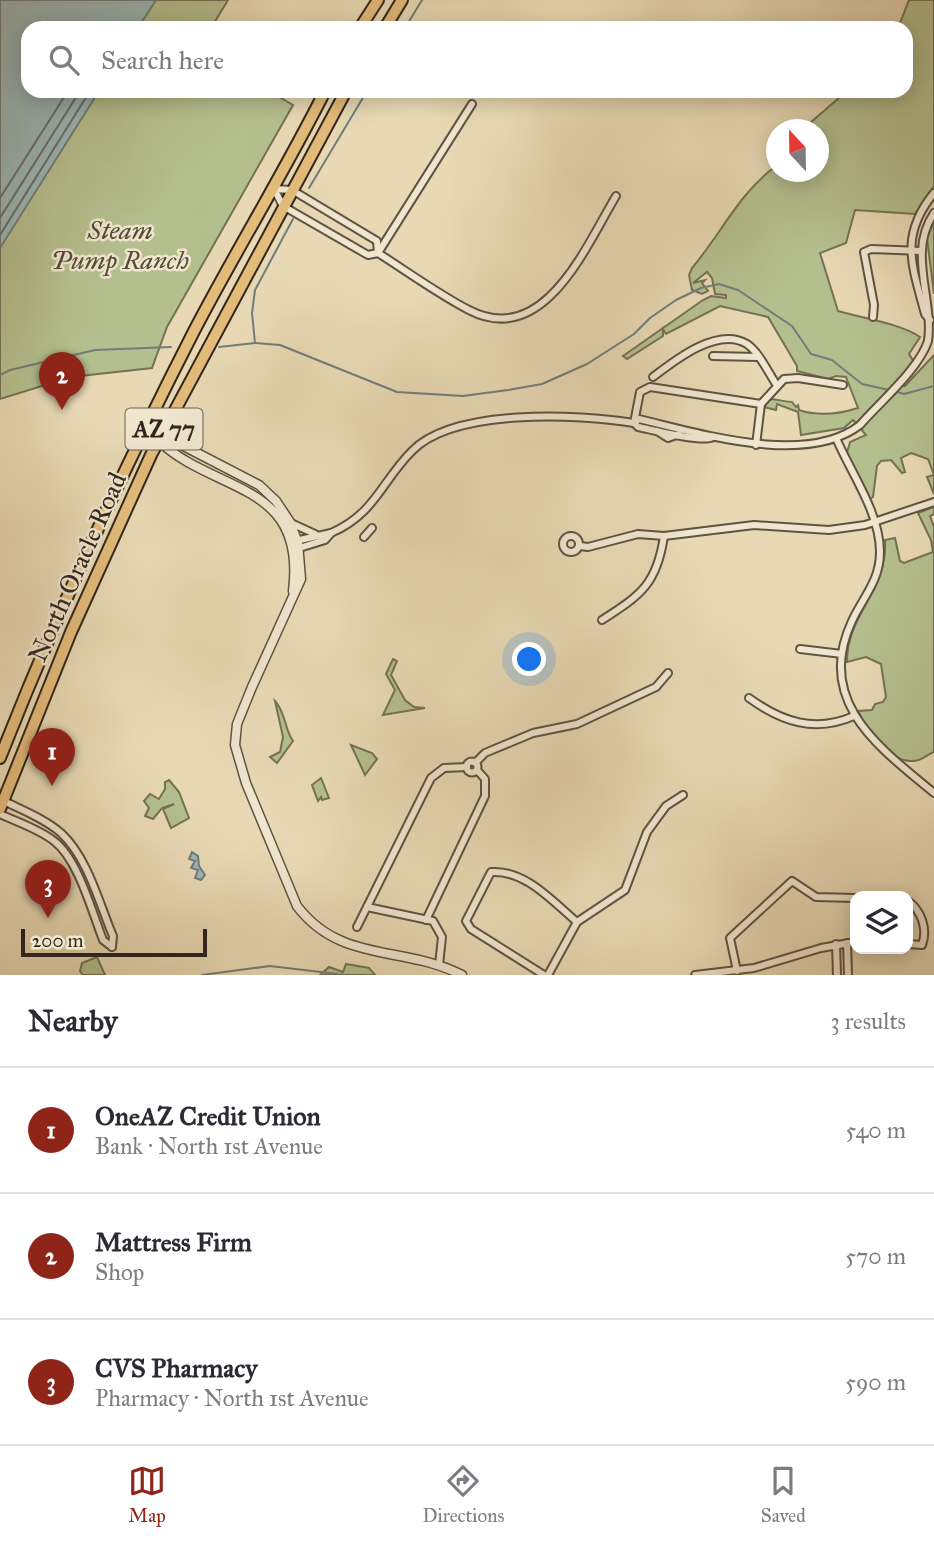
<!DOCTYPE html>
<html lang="en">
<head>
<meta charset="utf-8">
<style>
	body { margin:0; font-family:"IM FELL Great Primer",serif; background:#f2f2f3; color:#2b2b33 }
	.controls { position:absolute; right:21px; bottom:21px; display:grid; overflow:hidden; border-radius:14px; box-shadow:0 4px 18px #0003 }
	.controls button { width:63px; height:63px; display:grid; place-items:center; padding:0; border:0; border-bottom:2px solid #e1e1e2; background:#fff; color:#2b2b33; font:35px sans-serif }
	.compass { position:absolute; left:766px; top:119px; width:63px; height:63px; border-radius:50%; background:#fff; box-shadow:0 4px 18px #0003; rotate:338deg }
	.scale { position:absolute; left:21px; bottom:18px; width:186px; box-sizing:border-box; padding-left:7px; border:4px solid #33261d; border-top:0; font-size:19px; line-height:24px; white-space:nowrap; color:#33261d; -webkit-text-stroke:5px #f0e6ce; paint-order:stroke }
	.you { position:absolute; left:530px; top:660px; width:24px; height:24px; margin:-18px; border:5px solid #fff; border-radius:50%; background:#1a73e8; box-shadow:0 0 0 10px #1a73e833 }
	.badge { display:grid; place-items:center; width:46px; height:46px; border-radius:50%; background:#8f2418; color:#fff; font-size:23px; font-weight:700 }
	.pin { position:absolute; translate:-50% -58px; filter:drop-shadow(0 2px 4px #0008) }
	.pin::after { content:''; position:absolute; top:37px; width:24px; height:21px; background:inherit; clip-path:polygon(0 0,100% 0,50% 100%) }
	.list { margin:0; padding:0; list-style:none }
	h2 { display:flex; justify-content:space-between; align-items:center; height:91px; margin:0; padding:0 28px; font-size:30px }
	h2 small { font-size:23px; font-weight:400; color:#7c7c81 }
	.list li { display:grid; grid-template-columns:46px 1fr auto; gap:21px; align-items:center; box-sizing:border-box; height:126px; padding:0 28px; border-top:2px solid #e1e1e2 }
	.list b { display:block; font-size:26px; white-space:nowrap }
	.list p { margin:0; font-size:23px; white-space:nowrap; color:#7c7c81 }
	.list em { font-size:23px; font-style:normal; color:#7c7c81 }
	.icon { flex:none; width:38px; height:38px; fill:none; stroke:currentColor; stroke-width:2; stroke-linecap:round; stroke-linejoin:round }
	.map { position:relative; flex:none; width:934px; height:975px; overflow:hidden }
	.search { position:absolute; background:#fff; box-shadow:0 4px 18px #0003; left:21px; right:21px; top:21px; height:77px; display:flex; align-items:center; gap:18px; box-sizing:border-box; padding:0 24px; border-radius:21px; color:#7c7c81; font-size:26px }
	.sheet { height:469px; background:#fff }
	nav { display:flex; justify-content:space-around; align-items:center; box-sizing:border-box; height:98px; border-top:2px solid #e1e1e2; background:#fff; font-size:19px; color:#7c7c81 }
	nav a { display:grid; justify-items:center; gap:4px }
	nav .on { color:#8f2418 }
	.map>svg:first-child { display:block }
</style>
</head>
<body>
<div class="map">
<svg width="934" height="975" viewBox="0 0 934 975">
	<rect width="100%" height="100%" fill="#e8d9b4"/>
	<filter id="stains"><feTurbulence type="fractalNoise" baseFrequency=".00286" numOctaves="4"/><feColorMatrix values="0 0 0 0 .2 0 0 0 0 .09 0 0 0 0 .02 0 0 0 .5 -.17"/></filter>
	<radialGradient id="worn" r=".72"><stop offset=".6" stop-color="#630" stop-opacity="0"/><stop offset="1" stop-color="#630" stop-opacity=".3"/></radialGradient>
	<g fill="#b5bf8e" stroke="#747256" stroke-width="2">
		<path d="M 0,0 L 228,0 L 211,28 L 28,28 L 28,91 L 269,91 L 293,105 L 167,327 L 152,368 L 71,377 L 0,399 Z"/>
		<path d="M 909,0 L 934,0 L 934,186 L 915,214 L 855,210 L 846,243 L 820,253 L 838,311 C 865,319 899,323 920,337 L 909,354 L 917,367 L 902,385 L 905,386 L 934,355 L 934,494 L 927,477 L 934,475 L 928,459 L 911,453 L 901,458 L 905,472 L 902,473 L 891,460 L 881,461 L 877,466 L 873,497 L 870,499 L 847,453 L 850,442 L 866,435 L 853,420 L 844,428 L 801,435 L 798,412 L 777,404 L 776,410 L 764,407 L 769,399 C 779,399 784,402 792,402 L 796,407 L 798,405 L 799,410 C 820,417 842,413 858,408 L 846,377 L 836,376 L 828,379 L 797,371 L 797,366 L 768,317 L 720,306 L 666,334 L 663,329 L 663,336 L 627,359 L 623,356 L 703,300 L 711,296 L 726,298 L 726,295 L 715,294 L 712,278 L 707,272 L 693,283 L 705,280 L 702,283 L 708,291 L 702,294 L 692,290 L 689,275 L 692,268 C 721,234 739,193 776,166 L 776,172 L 818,172 L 818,130 L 803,129 L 847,91 L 906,91 L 906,28 L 898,28 Z"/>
		<path d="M 934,221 L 934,294 L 927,238 Z"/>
		<path d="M 934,507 L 934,514 L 930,516 L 934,527 L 934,752 C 926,755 921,762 910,761 C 888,760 866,729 858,711 L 872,710 L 875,704 L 883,702 L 886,697 L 881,664 L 866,657 L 847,662 C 847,613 888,591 885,540 L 895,538 L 900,561 L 904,563 L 933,552 L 931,540 L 918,513 Z"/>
		<path d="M 393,659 L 397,661 L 391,675 L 405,700 L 414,707 L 425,708 L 383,715 L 395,690 L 386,674 Z"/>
		<path d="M 275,701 C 286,713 284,728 293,741 L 277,763 L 270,757 L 280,752 L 283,737 Z"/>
		<path d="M 351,745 L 372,753 L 377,759 L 365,775 Z"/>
		<path d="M 321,778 L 329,798 L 322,800 L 321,797 L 318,801 L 312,785 Z"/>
		<path d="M 169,780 L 179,792 L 189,818 L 171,828 L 163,809 L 174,804 L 162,808 L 153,819 L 145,816 L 149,808 L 144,801 L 150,794 L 159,799 L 165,789 L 165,782 Z"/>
		<path d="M 97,957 L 105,975 L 83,975 L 80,971 L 82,963 Z"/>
		<path d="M 346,964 L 369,968 L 375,975 L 320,975 L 329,967 L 343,972 Z"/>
	</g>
	<g fill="#9bb7b8" stroke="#717d7a" stroke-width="2">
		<path d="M 0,0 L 156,0 L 138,28 L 28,28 L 28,91 L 99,91 L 0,248 Z"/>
		<path d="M 192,852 L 198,856 L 199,866 L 205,875 L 201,880 L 195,878 L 198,870 L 191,868 L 195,861 L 189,859 Z"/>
	</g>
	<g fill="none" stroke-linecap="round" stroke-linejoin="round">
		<g stroke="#676e6a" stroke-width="2">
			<path d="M 0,198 L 68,91"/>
			<path d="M 0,218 L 80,91"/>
			<path d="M 0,235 L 90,91"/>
		</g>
		<g stroke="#717d7a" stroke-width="2">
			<path d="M 405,28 L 422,0"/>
			<path d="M 309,188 L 367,91"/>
			<path d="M 255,343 L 252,313 L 255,290 L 293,219"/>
			<path d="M 219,347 L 255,343 L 280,345 L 397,392 L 463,396 L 508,390 L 542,384 L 587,364 L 634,334 L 650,318 L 676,300 L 701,288 L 719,284 L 738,290 L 792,326 L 811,354 L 832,360 L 862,384 L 889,390"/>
			<path d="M 0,375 L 10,370 L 95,350 L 171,347"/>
			<path d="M 894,391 L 904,394 L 934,386"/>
			<path d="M 202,975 L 270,966 L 346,975"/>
		</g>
		<g stroke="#605343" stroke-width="10">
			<g id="minor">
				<path d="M 274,189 L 283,206 L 368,255 L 378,253 C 408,272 438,294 469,310 C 544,349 586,246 616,196"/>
				<path d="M 274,189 L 292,190 L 377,241 L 378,253"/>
				<path d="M 378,253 L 472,104"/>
				<path d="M 873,317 L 874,305 L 864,252 L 871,249 L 922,251"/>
				<path d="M 930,320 L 925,314 C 912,265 899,236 934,193"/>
				<path d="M 713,356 L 758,357"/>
				<path d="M 653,377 C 675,360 718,326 747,344 C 759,352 768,372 776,384"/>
				<path d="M 634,423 L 640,392 L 650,387 L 761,404 L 784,379 L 798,378 L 843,385"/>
				<path d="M 634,423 L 638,427 C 653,430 701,443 713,437"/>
				<path d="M 657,431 L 668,438 L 679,434"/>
				<path d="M 836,438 C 851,473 880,513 880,552 C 880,581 863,597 852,621 C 814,702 880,748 934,793"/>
				<path d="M 756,445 L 761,404"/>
				<path d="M 291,523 L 315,534"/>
				<path d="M 331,533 C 375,514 381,482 412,451 C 454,408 578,414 634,423 L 639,419 C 699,433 806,467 860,425 C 880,402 919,369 928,341 C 934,298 907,253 934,213"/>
				<circle cx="571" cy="544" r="8"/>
				<path d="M 364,537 L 372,528"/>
				<path d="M 295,541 L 331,533 L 325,540 L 296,549"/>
				<path d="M 580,546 L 588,547 L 638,534 L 664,536 L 754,525 L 829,530 L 865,525 L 934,502"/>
				<path d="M 602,620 C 641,595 657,584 664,536"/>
				<path d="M 800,649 L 842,654"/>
				<path d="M 749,698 C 782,722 815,733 854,716"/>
				<circle cx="472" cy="767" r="5.5"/>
				<path d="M 475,763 L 485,753 L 533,733 L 577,724 L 656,687 L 668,673"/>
				<path d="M 4,801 C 22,810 45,819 61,833 C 88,858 99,903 113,936 L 112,947"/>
				<path d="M 0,814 C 17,822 39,829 54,841 C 78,859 92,912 103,940 L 112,947"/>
				<path d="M 908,901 C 921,910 928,929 922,945 L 908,944"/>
				<path d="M 367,907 L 433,921 L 442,937 L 439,965"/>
				<path d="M 426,920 L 485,796 L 485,779 L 477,770"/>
				<path d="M 357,927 L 431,778 L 444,768 L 467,767"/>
				<path d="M 847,943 L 848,975"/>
				<path d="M 836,944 L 837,975"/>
				<path d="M 737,971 L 730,938 L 792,881 L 816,897 L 855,898"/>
				<path d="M 544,975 L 471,929 L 466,921 L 491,872 C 526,870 552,901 577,922"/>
				<path d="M 548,975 L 577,922 L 625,890 L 647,832 L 666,806 L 683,795"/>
				<path d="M 695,975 L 754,968 L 821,948 L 855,942"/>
			</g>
		</g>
		<g stroke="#605343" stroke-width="11">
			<g id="tertiary">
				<path d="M 144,434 L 176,442 L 259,485 L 276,501 L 290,522 L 298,543 L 301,579 L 252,687 L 237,724 L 235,745 L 246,783 L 297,906 C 341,964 404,945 462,975"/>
				<path d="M 158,440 C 213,494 307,480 293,591"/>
			</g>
		</g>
		<g stroke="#33261d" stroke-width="14">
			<g id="trunk">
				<path d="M 360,28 L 378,0"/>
				<path d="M 385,28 L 402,0"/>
				<path d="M 0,758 C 57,613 122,472 193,333 C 235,252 284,173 325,91"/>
				<path d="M 0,809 L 71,632 L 151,455 L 346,91"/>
			</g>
		</g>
		<use href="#minor" stroke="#f0e6ce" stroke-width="6"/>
		<use href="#tertiary" stroke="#f0e6ce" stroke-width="8"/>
		<use href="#trunk" stroke="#e4bc7a" stroke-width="10"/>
	</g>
	<g text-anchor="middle" stroke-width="5" stroke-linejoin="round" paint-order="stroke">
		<rect fill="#f0e6ce" stroke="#6c6052" stroke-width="2" x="125.5" y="408.5" width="77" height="41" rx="5"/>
		<g font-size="24" font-weight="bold" fill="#33261d">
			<text x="164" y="437">AZ 77</text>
		</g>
		<g font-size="26" font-style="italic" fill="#544c39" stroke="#f0e6ce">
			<text x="120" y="239">Steam<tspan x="120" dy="30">Pump Ranch</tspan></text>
		</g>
		<g font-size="26" fill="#33261d" stroke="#f0e6ce">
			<text transform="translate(77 567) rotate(-66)" y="9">North Oracle Road</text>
		</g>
	</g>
	<rect width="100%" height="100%" filter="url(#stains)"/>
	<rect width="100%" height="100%" fill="url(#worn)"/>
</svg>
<div class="controls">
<button><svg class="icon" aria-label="layers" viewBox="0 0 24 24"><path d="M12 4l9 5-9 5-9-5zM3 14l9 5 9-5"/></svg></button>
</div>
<svg class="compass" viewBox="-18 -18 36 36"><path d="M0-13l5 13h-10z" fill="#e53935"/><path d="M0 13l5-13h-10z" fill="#7c7c81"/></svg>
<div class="scale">200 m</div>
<div class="you"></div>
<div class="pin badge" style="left:52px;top:786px">1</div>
<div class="pin badge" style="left:62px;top:410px">2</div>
<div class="pin badge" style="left:48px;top:918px">3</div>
<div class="search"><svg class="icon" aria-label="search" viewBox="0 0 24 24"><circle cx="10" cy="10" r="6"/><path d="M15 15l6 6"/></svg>Search here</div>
</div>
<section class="sheet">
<h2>Nearby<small>3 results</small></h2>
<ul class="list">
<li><span class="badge">1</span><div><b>OneAZ Credit Union</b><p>Bank · North 1st Avenue</p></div><em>540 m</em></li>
<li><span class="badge">2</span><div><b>Mattress Firm</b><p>Shop</p></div><em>570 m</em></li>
<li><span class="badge">3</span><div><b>CVS Pharmacy</b><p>Pharmacy · North 1st Avenue</p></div><em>590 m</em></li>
</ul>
</section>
<nav>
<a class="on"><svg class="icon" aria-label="map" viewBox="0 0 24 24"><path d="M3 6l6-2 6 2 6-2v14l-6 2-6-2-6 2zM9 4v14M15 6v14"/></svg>Map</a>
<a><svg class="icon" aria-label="directions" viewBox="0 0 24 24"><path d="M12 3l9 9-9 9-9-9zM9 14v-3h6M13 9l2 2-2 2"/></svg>Directions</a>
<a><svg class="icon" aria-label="saved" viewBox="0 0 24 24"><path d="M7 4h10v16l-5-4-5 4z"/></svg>Saved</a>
</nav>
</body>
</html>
